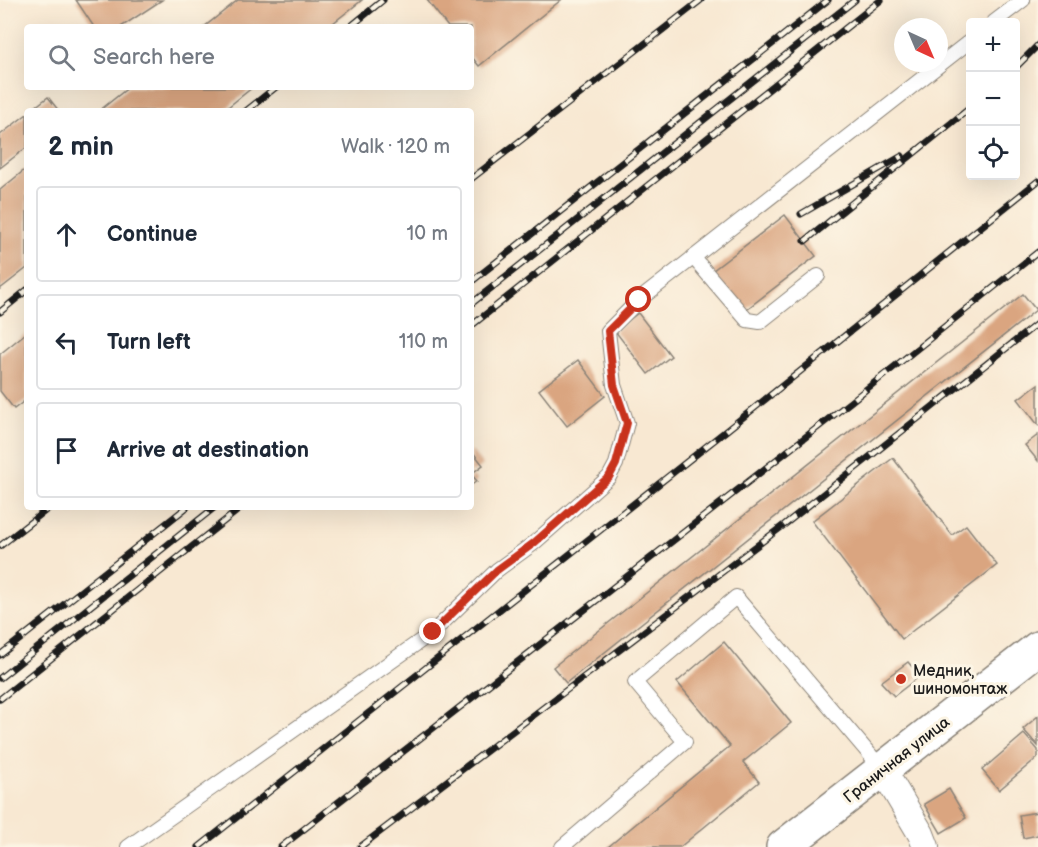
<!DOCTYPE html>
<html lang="en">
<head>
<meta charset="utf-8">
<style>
	body { margin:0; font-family:"Balsamiq Sans",sans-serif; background:#f6f6f7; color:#1f2937 }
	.controls { position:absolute; right:18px; top:18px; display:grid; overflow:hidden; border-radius:6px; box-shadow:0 6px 24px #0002 }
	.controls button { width:54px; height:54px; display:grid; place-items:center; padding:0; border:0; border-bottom:2px solid #e0e1e3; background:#fff; color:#1f2937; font:30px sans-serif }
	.compass { position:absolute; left:894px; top:18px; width:54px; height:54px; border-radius:50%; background:#fff; box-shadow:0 6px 24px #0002; rotate:136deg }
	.stop { position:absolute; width:18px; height:18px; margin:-14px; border:4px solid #c8321e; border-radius:50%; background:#fff }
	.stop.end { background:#c8321e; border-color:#fff; box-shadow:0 2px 6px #0008 }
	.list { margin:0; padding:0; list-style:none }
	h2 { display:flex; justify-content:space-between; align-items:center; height:78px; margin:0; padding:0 24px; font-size:26px }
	h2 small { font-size:20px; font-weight:400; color:#747a83 }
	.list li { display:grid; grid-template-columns:39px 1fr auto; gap:18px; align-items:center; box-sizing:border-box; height:96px; margin:0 12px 12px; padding:0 12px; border:2px solid #e0e1e3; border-radius:6px }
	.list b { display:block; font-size:22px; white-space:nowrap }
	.list em { font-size:20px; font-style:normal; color:#747a83 }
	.icon { flex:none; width:33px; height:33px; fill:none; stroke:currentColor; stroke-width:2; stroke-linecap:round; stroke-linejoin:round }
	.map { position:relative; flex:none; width:1038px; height:847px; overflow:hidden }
	.search { position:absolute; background:#fff; box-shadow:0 6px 24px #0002; left:24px; top:24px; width:450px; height:66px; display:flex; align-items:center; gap:15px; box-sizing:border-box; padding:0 21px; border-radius:6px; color:#747a83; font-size:22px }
	.panel { position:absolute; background:#fff; box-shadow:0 6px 24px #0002; left:24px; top:108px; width:450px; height:402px; border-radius:6px }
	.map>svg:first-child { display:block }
</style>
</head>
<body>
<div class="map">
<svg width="1038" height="847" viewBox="0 0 1038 847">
	<rect width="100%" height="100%" fill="#fcf5e5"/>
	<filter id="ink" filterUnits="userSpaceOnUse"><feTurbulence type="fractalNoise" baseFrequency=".0167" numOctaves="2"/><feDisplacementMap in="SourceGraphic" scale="12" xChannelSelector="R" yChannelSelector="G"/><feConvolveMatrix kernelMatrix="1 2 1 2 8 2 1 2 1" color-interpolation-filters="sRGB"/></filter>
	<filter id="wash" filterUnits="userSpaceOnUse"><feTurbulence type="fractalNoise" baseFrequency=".008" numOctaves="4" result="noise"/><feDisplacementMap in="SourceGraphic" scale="24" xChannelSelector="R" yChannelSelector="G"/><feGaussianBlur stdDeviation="1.35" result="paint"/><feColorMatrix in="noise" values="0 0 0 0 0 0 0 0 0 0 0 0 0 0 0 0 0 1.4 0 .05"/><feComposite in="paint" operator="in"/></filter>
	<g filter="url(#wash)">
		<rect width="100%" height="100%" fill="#f8e8d2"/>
		<g id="blocks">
			<g fill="#daa580">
				<path d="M 76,0 L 162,0 L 121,27 L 94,27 Z"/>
				<path d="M 238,0 L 362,0 L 328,27 L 204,27 Z"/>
				<path d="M 427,0 L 561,0 L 479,66 L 471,56 L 471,27 L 448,27 Z"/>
				<path d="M 129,87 L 253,87 L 223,111 L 99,111 Z"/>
				<path d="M 48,97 L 59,111 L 30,111 Z"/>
				<path d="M 27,114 L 27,147 L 0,168 L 0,135 Z"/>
				<path d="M 27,168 L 27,268 L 0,289 L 0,190 Z"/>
				<path d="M 785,215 L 816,256 L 743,312 L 712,271 Z"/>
				<path d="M 1023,294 L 1036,310 L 566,683 L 553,667 Z"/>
				<path d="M 638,313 L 671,356 L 648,374 L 615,331 Z"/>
				<path d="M 26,333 L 27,399 L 14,409 L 0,391 L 0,354 Z"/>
				<path d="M 578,360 L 605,396 L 567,426 L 539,390 Z"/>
				<path d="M 1038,384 L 1038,425 L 1018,399 Z"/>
				<path d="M 1038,435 L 1038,461 L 1025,445 Z"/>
				<path d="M 471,450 L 483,465 L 471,474 L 477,481 L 471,485 Z"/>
				<path d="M 893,458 L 952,535 L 966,525 L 997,565 L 902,639 L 812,521 Z"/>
				<path d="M 724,642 L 791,723 L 743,762 L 759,782 L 680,847 L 608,847 L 730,746 L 677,682 Z"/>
				<path d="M 908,662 L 920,676 L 894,696 L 881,682 Z"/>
				<path d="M 1038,716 L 1038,746 L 1023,729 Z"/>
				<path d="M 1024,734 L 1038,750 L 1038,757 L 999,790 L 982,770 Z"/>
				<path d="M 949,789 L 966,818 L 941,833 L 924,804 Z"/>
				<path d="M 1038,812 L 1038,835 L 1023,838 L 1019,815 Z"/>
			</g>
		</g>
	</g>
	<g filter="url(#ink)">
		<use href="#blocks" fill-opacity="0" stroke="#8a8277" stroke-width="1.5"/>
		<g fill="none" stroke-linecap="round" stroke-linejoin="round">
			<g stroke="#8a8277" stroke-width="16">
				<g id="lane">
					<path d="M 994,22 L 1023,0"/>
					<path d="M 693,257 L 747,320 L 760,322 L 818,276"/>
					<path d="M 128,847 L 433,632 L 497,570 L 534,543 L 609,477 L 616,464 L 627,423 L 614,385 L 608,331 L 639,300 L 970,41"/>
					<path d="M 562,847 L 685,742 L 635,682 L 736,597 L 883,770"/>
				</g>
			</g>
			<g stroke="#8a8277" stroke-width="28">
				<path id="street" d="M 883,770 L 921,834 L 926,847"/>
			</g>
			<g stroke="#8a8277" stroke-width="36">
				<path id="secondary" d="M 783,847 L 1038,648"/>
			</g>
			<use href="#lane" stroke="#fff" stroke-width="14"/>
			<use href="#street" stroke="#fff" stroke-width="26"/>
			<use href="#secondary" stroke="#fff" stroke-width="33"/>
			<g stroke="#1c1c1c" stroke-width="7">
				<g id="rail">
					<path d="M 350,27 L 383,0"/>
					<path d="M 1016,67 L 1038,45"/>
					<path d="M 246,111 L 276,87"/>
					<path d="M 471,179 L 701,0"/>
					<path d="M 801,214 L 902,156"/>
					<path d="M 805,241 L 970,108"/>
					<path d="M 471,282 L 828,0"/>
					<path d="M 471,304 L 855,0"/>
					<path d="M 0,312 L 27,290"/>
					<path d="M 471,326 L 881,0"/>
					<path d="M 0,546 L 50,507"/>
					<path d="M 0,655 L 187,507"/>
					<path d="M 0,678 L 215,507"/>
					<path d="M 0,699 L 242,507"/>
					<path d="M 199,847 L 727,430 L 1038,181"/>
					<path d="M 281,847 L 849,403 L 1038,252"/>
					<path d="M 360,847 L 784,525 L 1038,323"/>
				</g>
			</g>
			<use href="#rail" stroke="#fcf5e5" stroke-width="4.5" stroke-dasharray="14" stroke-linecap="butt"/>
		</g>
	</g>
	<g fill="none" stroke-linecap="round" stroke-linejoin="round" filter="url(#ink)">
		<path stroke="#c8321e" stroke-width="8" d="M 433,632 L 497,570 L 534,543 L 609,477 L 616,464 L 627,423 L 614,385 L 608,331 L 639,300"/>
	</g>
	<circle fill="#c8321e" stroke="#fcf5e5" stroke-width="2" cx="901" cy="679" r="6"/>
	<g text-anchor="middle" stroke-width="6" stroke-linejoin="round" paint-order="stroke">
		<g font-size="16" fill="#1c1c1c" stroke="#fcf5e5" text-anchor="start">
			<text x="913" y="676">Медник,<tspan x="913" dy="18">шиномонтаж</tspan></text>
		</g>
		<g font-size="16" fill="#1c1c1c" stroke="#fcf5e5">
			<text transform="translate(896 759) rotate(-38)" y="6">Граничная улица</text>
		</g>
	</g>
</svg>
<div class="controls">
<button>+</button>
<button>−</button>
<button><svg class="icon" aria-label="locate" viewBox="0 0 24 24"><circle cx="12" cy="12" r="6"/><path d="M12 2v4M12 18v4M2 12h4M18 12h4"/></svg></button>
</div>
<svg class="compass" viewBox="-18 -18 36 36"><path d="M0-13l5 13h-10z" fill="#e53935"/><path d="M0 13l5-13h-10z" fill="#747a83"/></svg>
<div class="stop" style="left:639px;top:300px"></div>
<div class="stop end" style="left:433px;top:632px"></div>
<div class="search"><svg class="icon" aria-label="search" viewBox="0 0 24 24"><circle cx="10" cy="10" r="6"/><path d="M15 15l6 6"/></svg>Search here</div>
<section class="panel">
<h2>2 min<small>Walk · 120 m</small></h2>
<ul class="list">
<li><svg class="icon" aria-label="ahead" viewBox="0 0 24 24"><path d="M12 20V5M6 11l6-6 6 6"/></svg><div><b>Continue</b></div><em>10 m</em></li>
<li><svg class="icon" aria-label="left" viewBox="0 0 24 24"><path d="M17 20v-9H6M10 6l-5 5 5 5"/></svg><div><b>Turn left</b></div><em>110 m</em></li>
<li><svg class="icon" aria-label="arrive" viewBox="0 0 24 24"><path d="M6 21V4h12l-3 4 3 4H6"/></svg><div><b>Arrive at destination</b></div></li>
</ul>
</section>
</div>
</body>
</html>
